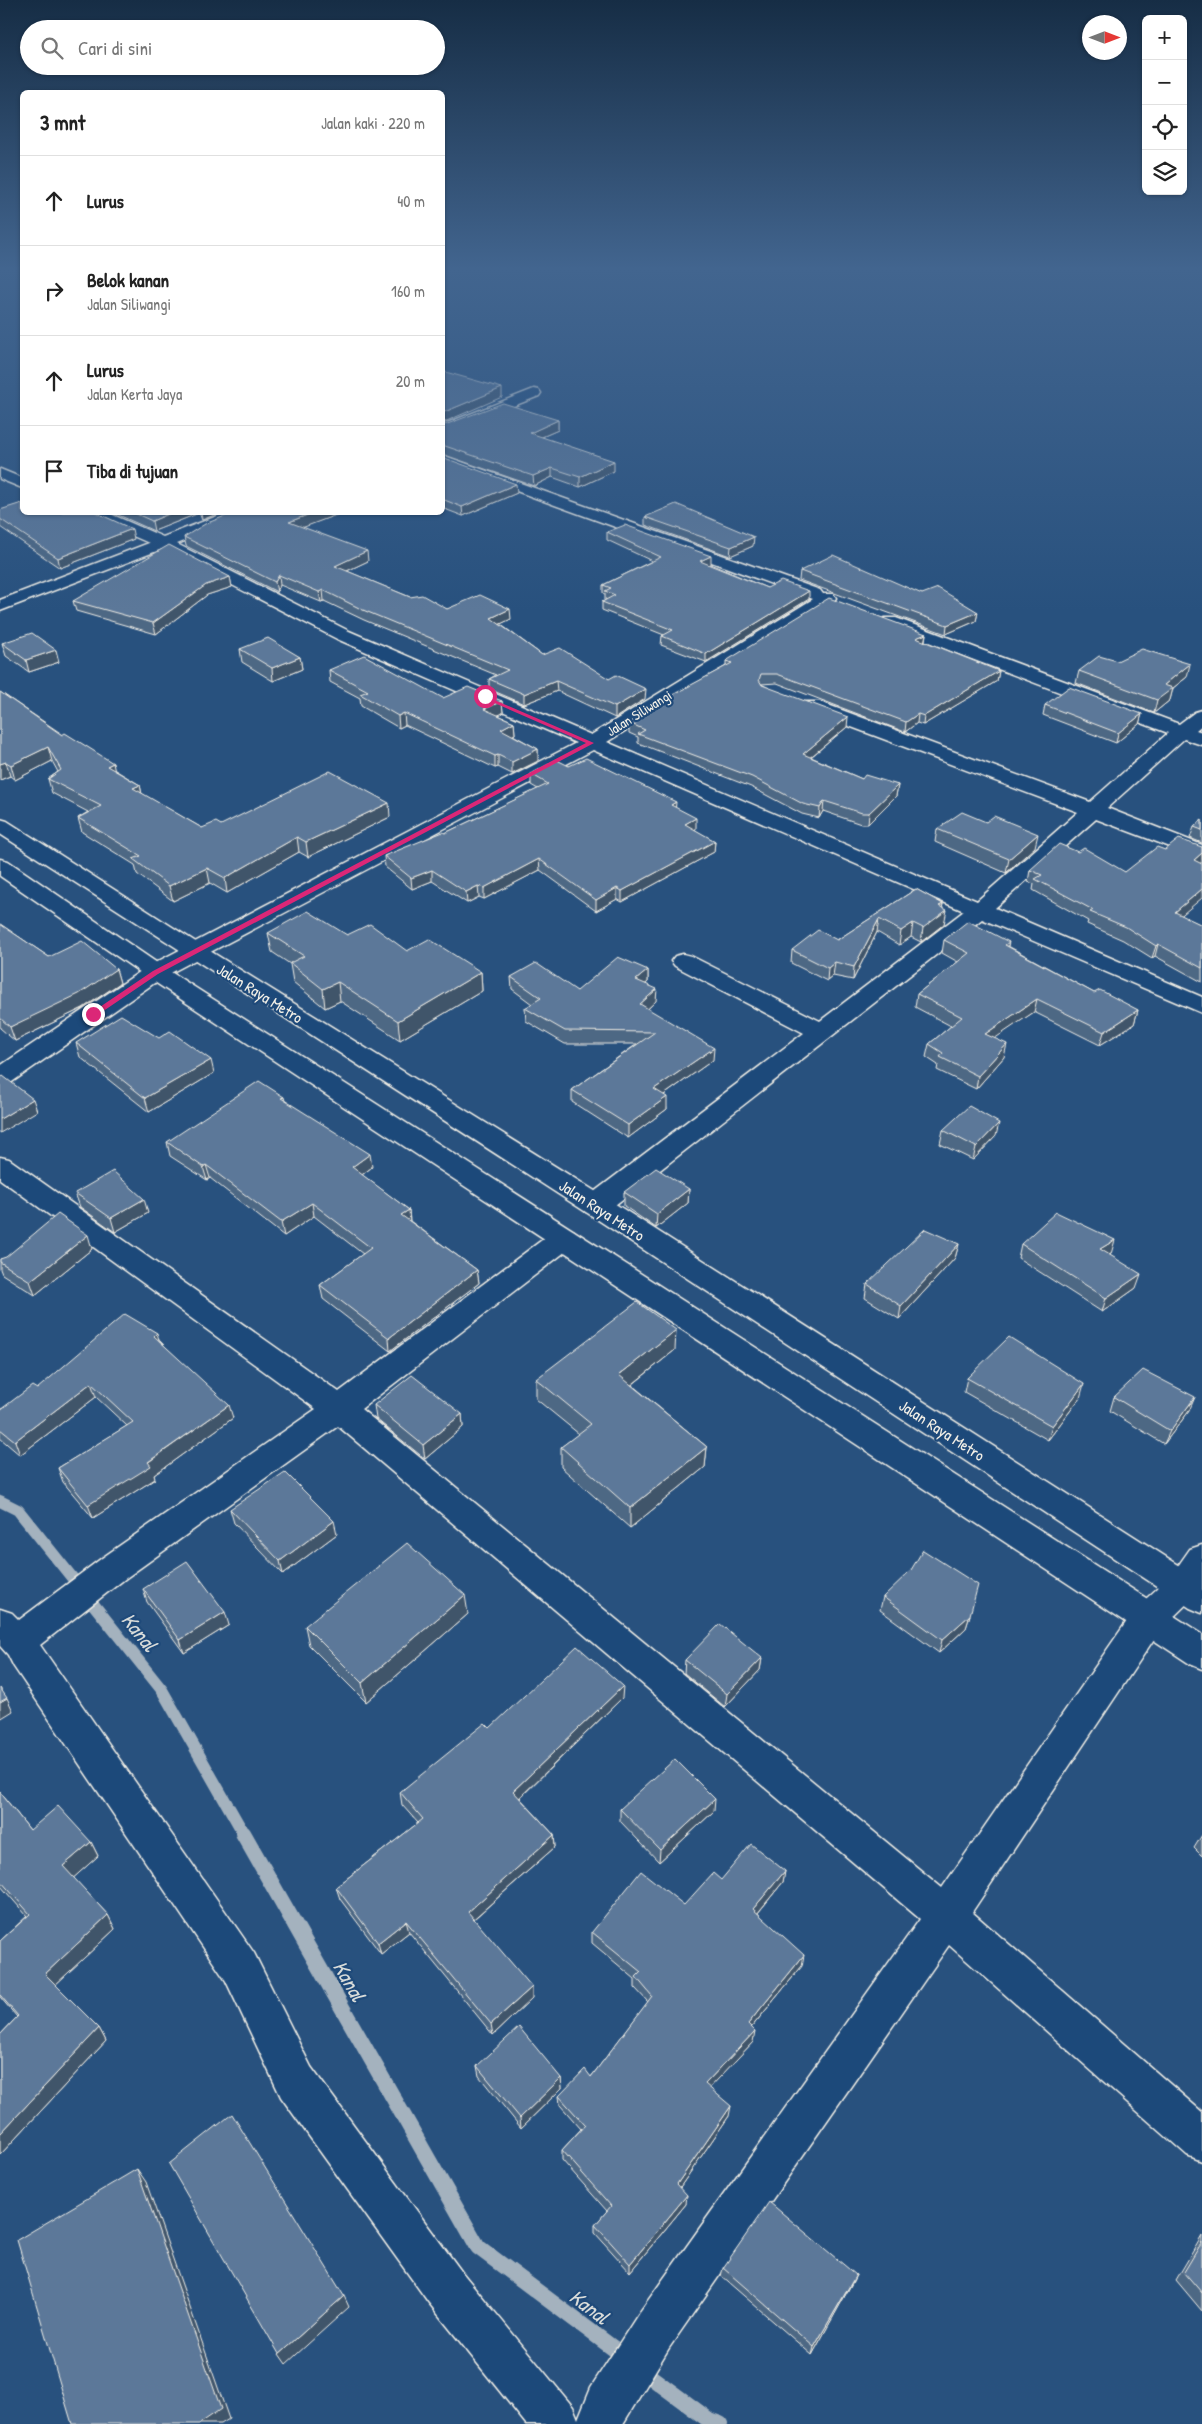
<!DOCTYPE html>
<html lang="id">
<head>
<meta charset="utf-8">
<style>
	body { margin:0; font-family:"Patrick Hand",sans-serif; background:#f6f6f6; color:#222 }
	.controls { position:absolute; right:15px; top:15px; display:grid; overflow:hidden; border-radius:8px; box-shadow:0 1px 4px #0004 }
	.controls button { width:45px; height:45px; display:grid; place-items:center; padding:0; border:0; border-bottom:1px solid #e0e0e0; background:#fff; color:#222; font:25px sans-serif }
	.compass { position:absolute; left:1082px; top:15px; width:45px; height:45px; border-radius:50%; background:#fff; box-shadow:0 1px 4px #0004; rotate:90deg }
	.stop { position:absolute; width:15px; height:15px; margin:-11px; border:4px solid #db2777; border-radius:50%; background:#fff }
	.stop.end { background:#db2777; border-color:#fff; box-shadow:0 1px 5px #0008 }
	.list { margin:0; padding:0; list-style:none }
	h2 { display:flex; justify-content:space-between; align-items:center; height:65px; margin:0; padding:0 20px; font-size:21px }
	h2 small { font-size:16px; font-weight:400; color:#767676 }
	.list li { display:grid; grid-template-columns:32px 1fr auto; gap:15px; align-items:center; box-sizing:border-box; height:90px; padding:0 20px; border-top:1px solid #e0e0e0 }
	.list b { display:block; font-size:19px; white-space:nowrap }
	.list p { margin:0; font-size:16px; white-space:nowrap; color:#767676 }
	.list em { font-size:16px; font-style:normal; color:#767676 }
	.icon { flex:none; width:28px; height:28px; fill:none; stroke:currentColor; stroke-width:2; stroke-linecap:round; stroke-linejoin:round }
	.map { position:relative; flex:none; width:1202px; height:2424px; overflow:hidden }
	.search { position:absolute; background:#fff; box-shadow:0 1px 4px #0004; left:20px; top:20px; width:425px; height:55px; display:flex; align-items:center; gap:12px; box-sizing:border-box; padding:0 18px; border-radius:28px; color:#767676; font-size:19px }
	.panel { position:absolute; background:#fff; box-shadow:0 1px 4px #0004; left:20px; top:90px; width:425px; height:425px; border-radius:8px }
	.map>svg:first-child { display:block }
</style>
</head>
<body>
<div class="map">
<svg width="1202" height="2424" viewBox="0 0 1202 2424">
	<rect width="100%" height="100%" fill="#28517e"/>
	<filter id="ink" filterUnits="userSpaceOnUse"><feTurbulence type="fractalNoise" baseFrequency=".02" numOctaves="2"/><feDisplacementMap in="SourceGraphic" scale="10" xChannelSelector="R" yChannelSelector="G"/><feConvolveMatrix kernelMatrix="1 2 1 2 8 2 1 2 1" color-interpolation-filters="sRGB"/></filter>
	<g filter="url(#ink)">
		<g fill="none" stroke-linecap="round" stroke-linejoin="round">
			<path stroke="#a4b2be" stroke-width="12" d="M 0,1501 L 18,1510 L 162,1690 L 244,1834"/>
			<g stroke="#a4b2be" stroke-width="16">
				<path d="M 243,1833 L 478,2247 L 625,2357"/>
				<path d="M 640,2369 L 709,2420 L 720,2424"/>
			</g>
			<g stroke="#f4f1e8" stroke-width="3">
				<g id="minor">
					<path d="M 534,389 L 539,390 L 541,393 L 539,396 L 442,434 L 442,425 Z"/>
					<path d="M 442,455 L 820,590 L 823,594 L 833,594 L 836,598 L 833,602 L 607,742 L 977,901 L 1078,812 L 806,710 L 803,706 L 806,702 L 820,702 L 1090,802 L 1168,733 L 884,626 L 881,622 L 884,618 L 896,618 L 1179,724 L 1195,712 L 1202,710 L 1202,725 L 1196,730 L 1202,732 L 1202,745 L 1184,739 L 1107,808 L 1202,845 L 1202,859 L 1096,819 L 995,908 L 1202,997 L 1202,1013 L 982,919 L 606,1212 L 596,1215 L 586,1212 L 582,1205 L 586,1198 L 804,1033 L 675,966 L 671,961 L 675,956 L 683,954 L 691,956 L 820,1021 L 964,911 L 593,750 L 163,977 L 9,1084 L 0,1086 L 0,1066 L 147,967 L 576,743 L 337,639 L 162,549 L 0,611 L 0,600 L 149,543 L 85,515 L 83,512 L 106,512 L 163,537 L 228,512 L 252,512 L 250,515 L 177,544 L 349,631 L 591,735 L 813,599 L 442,464 Z"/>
					<path d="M 0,469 L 22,478 L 22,488 L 0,479 Z"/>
					<path d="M 0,1157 L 9,1159 L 339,1392 L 554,1231 L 564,1228 L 574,1231 L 578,1238 L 574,1245 L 361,1409 L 942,1888 L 1136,1608 L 1171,1576 L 1190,1549 L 1202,1545 L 1202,1586 L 1195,1596 L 1160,1630 L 972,1912 L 1202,2112 L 1202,2161 L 1187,2155 L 949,1945 L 669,2348 L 623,2424 L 526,2424 L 429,2303 L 281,2097 L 226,1981 L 14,1667 L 8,1655 L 0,1646 L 0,1609 L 12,1613 L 19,1620 L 102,1558 L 316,1409 L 0,1179 ZM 338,1426 L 920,1919 L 637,2316 L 591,2387 L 578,2419 L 573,2407 L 461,2271 L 311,2067 L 254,1953 L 40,1645 L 126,1578 Z"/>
				</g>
			</g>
			<g stroke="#f4f1e8" stroke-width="3">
				<g id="highway">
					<path d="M 0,819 L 7,821 L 202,946 L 606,1198 L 1202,1580 L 1202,1613 L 1190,1608 L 586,1212 L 0,834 Z"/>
					<path d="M 0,859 L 8,861 L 163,967 L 1202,1634 L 1202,1669 L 1190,1664 L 147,977 L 0,876 Z"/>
				</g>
			</g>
			<use href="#minor" fill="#1f4a7a" fill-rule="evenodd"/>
			<use href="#highway" fill="#1f4a7a" fill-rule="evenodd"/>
		</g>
		<g fill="#4e6784" stroke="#f4f1e8">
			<path d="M 558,420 L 558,430 L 542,437 L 614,471 L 580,487 L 552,477 L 534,486 L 442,454 L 442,426 Z"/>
			<path d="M 442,457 L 517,493 L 463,516 L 442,508 Z"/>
			<path d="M 0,510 L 134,539 L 60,568 L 0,527 Z"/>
			<path d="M 112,512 L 221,512 L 202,520 L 199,513 L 154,531 Z"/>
			<path d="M 344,512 L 303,527 L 368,561 L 347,571 L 410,597 L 447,609 L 511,619 L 500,624 L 542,655 L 609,679 L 645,699 L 615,718 L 557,691 L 524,704 L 489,689 L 489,679 L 496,675 L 364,620 L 324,601 L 321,602 L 280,585 L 277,592 L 186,546 L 184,537 Z"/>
			<path d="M 645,517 L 753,546 L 730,556 L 645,525 Z"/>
			<path d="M 607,532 L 711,564 L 710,564 L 767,588 L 809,599 L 706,662 L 661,645 L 662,636 L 664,635 L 602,610 L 602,602 L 606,600 L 605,600 L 605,594 L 603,593 L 603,585 L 652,561 L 607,540 Z"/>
			<path d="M 800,571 L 922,594 L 978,612 L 976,621 L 946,634 L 799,580 Z"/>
			<path d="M 230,577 L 232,587 L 207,595 L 156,634 L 76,611 L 73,601 Z"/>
			<path d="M 926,634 L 925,641 L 999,671 L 997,681 L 923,725 L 917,723 L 905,732 L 777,683 L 761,684 L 847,727 L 811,757 L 862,779 L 898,785 L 896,796 L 868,824 L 861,824 L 823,811 L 819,818 L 802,814 L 751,787 L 638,743 L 638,737 L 629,733 L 629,723 L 635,720 L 635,717 L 726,666 L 726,661 Z"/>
			<path d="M 2,643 L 59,662 L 29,672 L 6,656 Z"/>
			<path d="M 240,649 L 300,657 L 302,669 L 273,681 L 242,662 Z"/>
			<path d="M 1117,661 L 1187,677 L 1173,688 L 1170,700 L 1154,713 L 1076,683 L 1079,671 Z"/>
			<path d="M 329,670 L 443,698 L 502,701 L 503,713 L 498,715 L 514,722 L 515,734 L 513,735 L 538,749 L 538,761 L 512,774 L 498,767 L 495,768 L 405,725 L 399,728 L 361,706 L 360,698 L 330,682 Z"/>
			<path d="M 0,692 L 115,770 L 140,785 L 142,794 L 202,828 L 221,825 L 390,817 L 308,857 L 299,852 L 227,893 L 210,883 L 173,901 L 137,874 L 135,865 L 82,832 L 78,818 L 88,812 L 52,793 L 48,779 L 58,772 L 52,761 L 15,780 L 10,776 L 0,780 Z"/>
			<path d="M 1045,705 L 1142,714 L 1139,724 L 1116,743 L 1043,715 Z"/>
			<path d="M 569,766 L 676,808 L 696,829 L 694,830 L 715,841 L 714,852 L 622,902 L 617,899 L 596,911 L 540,870 L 484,899 L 479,897 L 467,903 L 432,881 L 412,889 L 385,867 L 384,856 L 445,833 L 538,789 L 531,785 L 531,774 Z"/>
			<path d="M 1202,820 L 1202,843 L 1190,838 L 1194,827 Z"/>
			<path d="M 986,822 L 1035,847 L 1006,873 L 935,842 L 937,829 Z"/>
			<path d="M 1165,850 L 1201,863 L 1181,916 L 1202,925 L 1202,982 L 1155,956 L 1152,958 L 1123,940 L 1087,924 L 1088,921 L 1033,890 L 1034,884 L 1028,882 L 1030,870 L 1125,872 Z"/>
			<path d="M 916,889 L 943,904 L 942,908 L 944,924 L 921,942 L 911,937 L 899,945 L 877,932 L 853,980 L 833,976 L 827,981 L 791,963 L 792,950 L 837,940 Z"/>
			<path d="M 0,924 L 49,957 L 116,969 L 120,983 L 83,1008 L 15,1041 L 0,1028 Z"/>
			<path d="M 268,933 L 347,935 L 407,951 L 481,972 L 482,991 L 400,1040 L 340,1001 L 325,1008 L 293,982 L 290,964 L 272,952 Z"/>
			<path d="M 944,940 L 1009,942 L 1008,946 L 1094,993 L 1138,1010 L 1134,1024 L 1100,1045 L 1034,1012 L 994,1038 L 1004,1057 L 976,1089 L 937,1070 L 938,1065 L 926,1057 L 929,1044 L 951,1026 L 915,1007 L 917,994 L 958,962 L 942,953 Z"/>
			<path d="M 648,970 L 648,982 L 645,984 L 656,1001 L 648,1009 L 713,1060 L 664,1095 L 667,1109 L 628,1138 L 572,1102 L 572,1090 L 637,1044 L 565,1044 L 526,1021 L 525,1008 L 532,1004 L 512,989 L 511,977 L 577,991 Z"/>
			<path d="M 76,1043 L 214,1073 L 149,1112 L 80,1057 Z"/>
			<path d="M 284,1097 L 285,1101 L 372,1167 L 362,1175 L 409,1210 L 410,1221 L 477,1270 L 479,1283 L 390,1351 L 323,1299 L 320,1285 L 363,1254 L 314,1216 L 284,1236 L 210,1178 L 207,1180 L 170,1156 L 167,1142 Z"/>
			<path d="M 943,1130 L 996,1136 L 973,1160 L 940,1144 Z"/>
			<path d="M 689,1189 L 688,1203 L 656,1228 L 624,1206 L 624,1192 Z"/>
			<path d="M 75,1193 L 148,1213 L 115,1232 L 80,1207 Z"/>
			<path d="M 959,1244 L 955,1258 L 899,1319 L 865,1298 L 867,1284 Z"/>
			<path d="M 1021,1244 L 1111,1254 L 1109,1254 L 1136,1288 L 1102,1312 L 1018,1258 Z"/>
			<path d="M 92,1249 L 35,1295 L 2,1274 L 0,1269 L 0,1259 Z"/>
			<path d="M 160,1341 L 233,1418 L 154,1475 L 155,1479 L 93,1518 L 63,1482 L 58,1468 L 127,1426 L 96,1397 L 20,1455 L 0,1438 L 0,1410 L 37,1389 Z"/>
			<path d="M 675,1350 L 632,1385 L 707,1447 L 705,1467 L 630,1528 L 561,1467 L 561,1447 L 579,1434 L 536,1399 L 536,1379 Z"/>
			<path d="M 967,1378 L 1080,1398 L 1048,1440 L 964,1392 Z"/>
			<path d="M 1114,1397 L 1189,1411 L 1164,1444 L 1110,1411 Z"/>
			<path d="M 374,1405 L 462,1414 L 463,1427 L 425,1459 L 376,1419 Z"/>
			<path d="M 230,1509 L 337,1534 L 283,1574 L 234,1523 Z"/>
			<path d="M 143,1589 L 229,1625 L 184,1653 L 147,1602 Z"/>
			<path d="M 883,1597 L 970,1615 L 966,1628 L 939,1653 L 880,1610 Z"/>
			<path d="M 468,1614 L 366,1702 L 309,1645 L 305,1626 Z"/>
			<path d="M 762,1658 L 760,1670 L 725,1707 L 684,1673 L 685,1660 Z"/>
			<path d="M 622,1698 L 520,1798 L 554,1835 L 555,1847 L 474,1919 L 532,1998 L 493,2035 L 409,1932 L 381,1954 L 340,1899 L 336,1887 L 418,1823 L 402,1805 L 400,1792 L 490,1728 Z"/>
			<path d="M 0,1792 L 30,1830 L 91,1842 L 98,1856 L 73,1878 L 108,1915 L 115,1929 L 55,1985 L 99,2028 L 106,2041 L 0,2155 L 0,2035 L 17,2017 L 0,1997 L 0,1941 L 27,1916 L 0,1885 Z"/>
			<path d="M 620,1809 L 714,1811 L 659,1862 L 620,1821 Z"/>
			<path d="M 1202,1835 L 1202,1856 L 1194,1848 Z"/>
			<path d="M 785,1871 L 783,1882 L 758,1913 L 802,1966 L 751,2028 L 753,2042 L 709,2088 L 729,2116 L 680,2187 L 686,2204 L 630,2272 L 595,2233 L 595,2225 L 607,2211 L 562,2160 L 562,2150 L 581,2129 L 560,2105 L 559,2096 L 591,2077 L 648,2002 L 635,1988 L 635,1979 L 592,1943 L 592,1932 L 684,1905 L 721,1880 Z"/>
			<path d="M 477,2066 L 561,2078 L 562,2088 L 521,2128 L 479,2076 Z"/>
			<path d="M 1202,2236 L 1202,2311 L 1176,2280 Z"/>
			<path d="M 723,2268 L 856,2275 L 852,2283 L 812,2355 L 721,2276 Z"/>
		</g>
		<g fill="#40546b" stroke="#f4f1e8">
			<path d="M 502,388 L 502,397 L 442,423 L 442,413 Z"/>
			<path d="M 558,420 L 558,430 L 530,442 L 530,433 Z"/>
			<path d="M 614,461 L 614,471 L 580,487 L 580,477 Z"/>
			<path d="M 552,468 L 552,477 L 534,486 L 533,476 Z"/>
			<path d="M 516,484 L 517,493 L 463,516 L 462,507 Z"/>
			<path d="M 173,512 L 199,513 L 154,531 L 152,521 Z"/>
			<path d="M 201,512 L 221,512 L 202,520 Z"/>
			<path d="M 315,512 L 344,512 L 291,532 L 289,522 Z"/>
			<path d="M 132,529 L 134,539 L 60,568 L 58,558 Z"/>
			<path d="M 754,537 L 753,546 L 730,556 L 731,547 Z"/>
			<path d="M 367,551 L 368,561 L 336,576 L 335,566 Z"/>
			<path d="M 711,556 L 711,564 L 700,569 L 700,561 Z"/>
			<path d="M 279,575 L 280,585 L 277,592 L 275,582 Z"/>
			<path d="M 230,577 L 232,587 L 207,595 L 156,634 L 153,623 L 206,585 Z"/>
			<path d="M 323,590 L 324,601 L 321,602 L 319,592 Z"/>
			<path d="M 809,591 L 809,599 L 706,662 L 706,654 Z"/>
			<path d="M 510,609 L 511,619 L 492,628 L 491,618 Z"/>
			<path d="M 978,612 L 976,621 L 946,634 L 947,625 Z"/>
			<path d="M 926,634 L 924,643 L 916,638 Z"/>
			<path d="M 56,650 L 59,662 L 29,672 L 26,660 Z"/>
			<path d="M 300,657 L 302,669 L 273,681 L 272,668 Z"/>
			<path d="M 1190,664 L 1187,677 L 1173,688 L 1170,700 L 1154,713 L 1157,700 L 1164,685 Z"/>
			<path d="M 999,671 L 997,681 L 923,725 L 924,716 Z"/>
			<path d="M 556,681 L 557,691 L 524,704 L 524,694 Z"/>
			<path d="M 646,689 L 645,699 L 615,718 L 615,707 Z"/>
			<path d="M 502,701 L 503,713 L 485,721 L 484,709 Z"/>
			<path d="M 404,713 L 405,725 L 399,728 L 398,716 Z"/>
			<path d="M 918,714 L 917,723 L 905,732 L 906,722 Z"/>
			<path d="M 1142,714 L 1139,724 L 1116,743 L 1118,733 Z"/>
			<path d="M 848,717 L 847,727 L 802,764 L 803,754 Z"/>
			<path d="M 514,722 L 515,734 L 502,741 L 501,729 Z"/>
			<path d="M 48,747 L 52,761 L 15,780 L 11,765 Z"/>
			<path d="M 538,749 L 538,761 L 512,774 L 512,762 Z"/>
			<path d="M 498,755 L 498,767 L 495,768 L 495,756 Z"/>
			<path d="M 6,762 L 10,776 L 0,780 L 0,764 Z"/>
			<path d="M 113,763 L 116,777 L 107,766 Z"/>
			<path d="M 140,785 L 143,800 L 133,788 Z"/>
			<path d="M 898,785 L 896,796 L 868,824 L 869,813 Z"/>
			<path d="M 824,801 L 823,811 L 819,818 L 820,808 Z"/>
			<path d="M 676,802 L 675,813 L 671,805 Z"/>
			<path d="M 389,803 L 390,817 L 308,857 L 306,842 Z"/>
			<path d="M 696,818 L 696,829 L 685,835 L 685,824 Z"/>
			<path d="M 1038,834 L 1035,847 L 1006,873 L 1009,859 Z"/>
			<path d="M 297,837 L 299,852 L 227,893 L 225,878 Z"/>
			<path d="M 715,841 L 714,852 L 622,902 L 622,891 Z"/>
			<path d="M 1202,853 L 1202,862 L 1190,872 L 1194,860 Z"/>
			<path d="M 539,859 L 540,870 L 484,899 L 484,888 Z"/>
			<path d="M 207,868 L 210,883 L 173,901 L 169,886 Z"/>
			<path d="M 432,870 L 432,881 L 412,889 L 411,878 Z"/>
			<path d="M 478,886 L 479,897 L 467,903 L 466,892 Z"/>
			<path d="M 617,888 L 617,899 L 596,911 L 596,900 Z"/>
			<path d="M 1202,889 L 1202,898 L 1171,924 L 1175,912 Z"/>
			<path d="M 943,904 L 941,914 L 947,910 L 944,924 L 921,942 L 923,928 L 939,906 Z"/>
			<path d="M 879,919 L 877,932 L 853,980 L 854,967 Z"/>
			<path d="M 913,923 L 911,937 L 899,945 L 901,931 Z"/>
			<path d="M 1158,944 L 1155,956 L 1152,958 L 1156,946 Z"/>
			<path d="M 835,962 L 833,976 L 827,981 L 828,968 Z"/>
			<path d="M 116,969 L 120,983 L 83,1008 L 15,1041 L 10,1027 Z"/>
			<path d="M 648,970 L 648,982 L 636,992 L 636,980 Z"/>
			<path d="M 481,972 L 482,991 L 400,1040 L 398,1021 Z"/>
			<path d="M 338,982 L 340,1001 L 325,1008 L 323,989 Z"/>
			<path d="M 657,989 L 656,1001 L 640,1016 L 640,1004 Z"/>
			<path d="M 1037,999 L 1034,1012 L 982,1047 L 985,1034 Z"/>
			<path d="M 1138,1010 L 1134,1024 L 1100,1045 L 1104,1032 Z"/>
			<path d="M 1007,1044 L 1004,1057 L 976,1089 L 978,1076 Z"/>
			<path d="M 714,1048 L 713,1060 L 654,1102 L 654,1089 Z"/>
			<path d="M 211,1060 L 214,1073 L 149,1112 L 145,1098 Z"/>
			<path d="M 667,1097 L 667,1109 L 628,1138 L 628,1125 Z"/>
			<path d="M 33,1099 L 37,1111 L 0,1133 L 0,1119 Z"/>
			<path d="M 999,1123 L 996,1136 L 973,1160 L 976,1147 Z"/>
			<path d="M 370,1154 L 372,1167 L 354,1181 L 352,1167 Z"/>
			<path d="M 206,1165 L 210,1178 L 207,1180 L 203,1167 Z"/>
			<path d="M 689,1189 L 688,1203 L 656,1228 L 657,1214 Z"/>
			<path d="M 144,1199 L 148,1213 L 115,1232 L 111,1218 Z"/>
			<path d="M 312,1203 L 314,1216 L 284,1236 L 281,1222 Z"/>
			<path d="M 409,1210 L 410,1224 L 401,1215 Z"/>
			<path d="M 88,1235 L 92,1249 L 35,1295 L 30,1281 Z"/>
			<path d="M 1115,1240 L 1111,1254 L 1096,1263 L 1100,1249 Z"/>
			<path d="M 959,1244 L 955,1258 L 899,1319 L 901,1306 Z"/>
			<path d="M 477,1270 L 479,1283 L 390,1351 L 389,1338 Z"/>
			<path d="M 1141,1274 L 1136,1288 L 1102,1312 L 1106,1298 Z"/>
			<path d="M 676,1330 L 675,1350 L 619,1395 L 619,1375 Z"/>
			<path d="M 157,1333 L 161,1347 L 154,1336 Z"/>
			<path d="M 91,1383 L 96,1397 L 20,1455 L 15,1441 Z"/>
			<path d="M 1084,1384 L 1080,1398 L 1048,1440 L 1052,1426 Z"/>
			<path d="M 1195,1397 L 1189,1411 L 1164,1444 L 1170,1431 Z"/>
			<path d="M 229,1405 L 233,1418 L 154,1475 L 155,1479 L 93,1518 L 88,1505 Z"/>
			<path d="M 462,1414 L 463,1427 L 425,1459 L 423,1445 Z"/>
			<path d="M 707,1447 L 705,1467 L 630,1528 L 630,1508 Z"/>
			<path d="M 334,1521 L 337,1534 L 283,1574 L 280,1561 Z"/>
			<path d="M 465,1595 L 468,1614 L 366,1702 L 362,1683 Z"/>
			<path d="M 225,1612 L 229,1625 L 184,1653 L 180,1640 Z"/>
			<path d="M 970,1615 L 966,1628 L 939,1653 L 942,1640 Z"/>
			<path d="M 762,1658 L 760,1670 L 725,1707 L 727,1694 Z"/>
			<path d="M 623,1686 L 622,1698 L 514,1803 L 513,1791 Z"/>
			<path d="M 7,1698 L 13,1711 L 0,1719 L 0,1702 Z"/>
			<path d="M 715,1799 L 714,1811 L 659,1862 L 660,1850 Z"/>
			<path d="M 554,1835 L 555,1847 L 469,1923 L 468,1912 Z"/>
			<path d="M 91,1842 L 98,1856 L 70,1881 L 63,1866 Z"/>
			<path d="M 785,1871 L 783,1882 L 752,1920 L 753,1909 Z"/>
			<path d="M 108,1915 L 115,1929 L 53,1987 L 45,1974 Z"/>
			<path d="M 406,1921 L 409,1932 L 381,1954 L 378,1943 Z"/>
			<path d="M 804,1955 L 802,1966 L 746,2034 L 748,2024 Z"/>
			<path d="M 532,1987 L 532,1998 L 493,2035 L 491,2024 Z"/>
			<path d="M 99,2028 L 106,2041 L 0,2155 L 0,2134 Z"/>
			<path d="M 755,2031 L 753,2042 L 704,2094 L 705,2084 Z"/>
			<path d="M 561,2078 L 562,2088 L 521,2128 L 520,2118 Z"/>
			<path d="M 731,2106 L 729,2116 L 676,2193 L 677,2184 Z"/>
			<path d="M 137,2169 L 146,2182 L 229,2419 L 221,2424 L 199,2424 Z"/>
			<path d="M 687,2195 L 686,2204 L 630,2272 L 630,2264 Z"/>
			<path d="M 856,2275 L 852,2283 L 812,2355 L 814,2347 Z"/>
			<path d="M 344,2296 L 349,2307 L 286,2364 L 279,2354 Z"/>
		</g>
		<g fill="#5b7899" stroke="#f4f1e8">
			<path d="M 442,371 L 502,388 L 442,413 Z"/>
			<path d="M 503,403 L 558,420 L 530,433 L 614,461 L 580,477 L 552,468 L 533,476 L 442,445 L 442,426 Z"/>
			<path d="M 442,457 L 516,484 L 462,507 L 442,499 Z"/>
			<path d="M 22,503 L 22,512 L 95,512 L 132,529 L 58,558 L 0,519 L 0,510 Z"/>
			<path d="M 676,504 L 754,537 L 731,547 L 645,517 Z"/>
			<path d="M 132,512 L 173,512 L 152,521 Z"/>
			<path d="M 235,512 L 315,512 L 289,522 L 367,551 L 335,566 L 410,597 L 422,595 L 447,609 L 480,595 L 510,609 L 491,618 L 542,655 L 560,648 L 609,679 L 616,675 L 646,689 L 615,707 L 556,681 L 524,694 L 489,679 L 508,670 L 363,610 L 323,590 L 319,592 L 279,575 L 275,582 L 184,537 L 205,524 Z"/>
			<path d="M 625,525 L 711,556 L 700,561 L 767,588 L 781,581 L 809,591 L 706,654 L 662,636 L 673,630 L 602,602 L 615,595 L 605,591 L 611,588 L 603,585 L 661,557 L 607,532 Z"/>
			<path d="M 169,545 L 230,577 L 206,585 L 153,623 L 73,601 Z"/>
			<path d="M 833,555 L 922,594 L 938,588 L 978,612 L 947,625 L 800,571 Z"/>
			<path d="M 829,598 L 926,634 L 916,638 L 999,671 L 924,716 L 918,714 L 906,722 L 777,674 L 761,674 L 759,680 L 762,685 L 848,717 L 803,754 L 862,779 L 865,775 L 898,785 L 869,813 L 862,813 L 824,801 L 820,808 L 803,804 L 752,777 L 638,734 L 645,730 L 629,723 L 637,719 L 635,717 L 665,699 L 732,663 L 726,661 Z"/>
			<path d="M 32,633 L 56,650 L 26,660 L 2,643 Z"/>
			<path d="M 268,638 L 300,657 L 272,668 L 240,649 Z"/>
			<path d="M 1142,649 L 1190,664 L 1164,685 L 1173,688 L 1157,700 L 1079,671 L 1099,656 L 1117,661 Z"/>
			<path d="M 364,655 L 443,698 L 468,687 L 502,701 L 484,709 L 514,722 L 501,729 L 538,749 L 512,762 L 498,755 L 495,756 L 404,713 L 398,716 L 360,694 L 368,691 L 329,670 Z"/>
			<path d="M 1069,687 L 1142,714 L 1118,733 L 1045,705 Z"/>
			<path d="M 0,692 L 62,735 L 65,733 L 113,763 L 107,766 L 140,785 L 133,788 L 202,828 L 216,822 L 221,825 L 330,771 L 389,803 L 306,842 L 297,837 L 225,878 L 207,868 L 169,886 L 133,859 L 141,856 L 78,818 L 101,806 L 48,779 L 61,770 L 48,747 L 11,765 L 6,762 L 0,764 Z"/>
			<path d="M 586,758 L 676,802 L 671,805 L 696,818 L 685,824 L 715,841 L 622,891 L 617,888 L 596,900 L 539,859 L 484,888 L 478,886 L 466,892 L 432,870 L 411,878 L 384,856 L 443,832 L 445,833 L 548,784 L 531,774 L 557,760 L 569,766 Z"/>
			<path d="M 962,812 L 986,822 L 994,816 L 1038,834 L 1009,859 L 937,829 Z"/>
			<path d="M 1202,820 L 1202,830 L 1194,827 Z"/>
			<path d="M 1179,839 L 1202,847 L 1202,853 L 1194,860 L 1202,864 L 1202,889 L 1175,912 L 1202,925 L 1202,968 L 1158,944 L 1156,946 L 1126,927 L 1090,912 L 1093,910 L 1035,879 L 1042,875 L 1030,870 L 1059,844 L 1078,852 L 1084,848 L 1125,872 L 1157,847 L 1165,850 Z"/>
			<path d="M 916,889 L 943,904 L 939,906 L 947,910 L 923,928 L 913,923 L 901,931 L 879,919 L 854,967 L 835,962 L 828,968 L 792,950 L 818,930 L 837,940 Z"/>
			<path d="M 308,911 L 347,935 L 370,924 L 407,951 L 429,939 L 481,972 L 398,1021 L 338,982 L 323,989 L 290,963 L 304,956 L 268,933 Z"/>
			<path d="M 968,921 L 1009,942 L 1005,945 L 1094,993 L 1100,990 L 1138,1010 L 1104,1032 L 1037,999 L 985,1034 L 1007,1044 L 978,1076 L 940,1057 L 943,1053 L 929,1044 L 962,1017 L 917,994 L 969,953 L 944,940 Z"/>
			<path d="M 0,924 L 49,957 L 82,941 L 116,969 L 79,994 L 10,1027 L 0,1018 Z"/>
			<path d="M 618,957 L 648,970 L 636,980 L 657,989 L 640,1004 L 714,1048 L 654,1089 L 667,1097 L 628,1125 L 572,1090 L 655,1032 L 565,1031 L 525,1008 L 541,998 L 511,977 L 536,963 L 577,991 Z"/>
			<path d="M 121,1015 L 159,1038 L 170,1031 L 211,1060 L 145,1098 L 76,1043 Z"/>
			<path d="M 3,1076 L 33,1099 L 0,1119 L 0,1078 Z"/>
			<path d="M 259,1081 L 284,1097 L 281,1098 L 370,1154 L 352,1167 L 409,1210 L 401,1215 L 477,1270 L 389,1338 L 320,1285 L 371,1248 L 312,1203 L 281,1222 L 206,1165 L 203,1167 L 167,1142 Z"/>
			<path d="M 969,1106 L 999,1123 L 976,1147 L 943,1130 Z"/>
			<path d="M 656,1168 L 689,1189 L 657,1214 L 624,1192 Z"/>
			<path d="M 113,1171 L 144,1199 L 111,1218 L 75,1193 Z"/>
			<path d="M 1056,1212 L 1115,1240 L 1100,1249 L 1141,1274 L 1106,1298 L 1021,1244 Z"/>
			<path d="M 58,1214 L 88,1235 L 30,1281 L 0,1262 L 0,1259 L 6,1257 Z"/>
			<path d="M 925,1229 L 959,1244 L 901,1306 L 867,1284 Z"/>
			<path d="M 637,1302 L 676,1330 L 619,1375 L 707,1447 L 630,1508 L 561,1447 L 591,1424 L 536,1379 Z"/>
			<path d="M 125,1314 L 157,1333 L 154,1336 L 229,1405 L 148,1462 L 151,1466 L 88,1505 L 58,1468 L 133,1422 L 91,1383 L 15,1441 L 0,1429 L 0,1410 L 32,1386 L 37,1389 Z"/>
			<path d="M 1009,1337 L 1084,1384 L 1052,1426 L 967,1378 Z"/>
			<path d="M 1143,1370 L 1195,1397 L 1170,1431 L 1114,1397 Z"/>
			<path d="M 412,1375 L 462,1414 L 423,1445 L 374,1405 Z"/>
			<path d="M 285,1472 L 334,1521 L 280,1561 L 230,1509 Z"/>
			<path d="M 407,1543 L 465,1595 L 362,1683 L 305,1626 Z"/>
			<path d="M 923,1550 L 978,1585 L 970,1615 L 942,1640 L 883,1597 L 911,1570 Z"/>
			<path d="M 187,1561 L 225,1612 L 180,1640 L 143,1589 Z"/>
			<path d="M 720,1624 L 762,1658 L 727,1694 L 685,1660 Z"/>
			<path d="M 577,1646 L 623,1686 L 513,1791 L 554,1835 L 468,1912 L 532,1987 L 491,2024 L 406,1921 L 378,1943 L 336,1887 L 423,1819 L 400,1792 L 485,1723 L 490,1728 Z"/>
			<path d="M 0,1688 L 7,1698 L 0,1702 Z"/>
			<path d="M 675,1759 L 715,1799 L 660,1850 L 620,1809 Z"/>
			<path d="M 0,1792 L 30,1830 L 58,1806 L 91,1842 L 63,1866 L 108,1915 L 45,1974 L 99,2028 L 0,2134 L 0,2035 L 18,2016 L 0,1995 L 0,1941 L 30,1914 L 0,1880 Z"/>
			<path d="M 751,1844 L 785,1871 L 753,1909 L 804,1955 L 748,2024 L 755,2031 L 705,2084 L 731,2106 L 677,2184 L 687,2195 L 630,2264 L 595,2225 L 611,2206 L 562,2150 L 585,2125 L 559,2096 L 585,2069 L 591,2077 L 652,1996 L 636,1977 L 641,1972 L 592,1932 L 641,1871 L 684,1905 L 713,1873 L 721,1880 Z"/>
			<path d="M 519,2027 L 561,2078 L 520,2118 L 477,2066 Z"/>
			<path d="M 232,2114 L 344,2296 L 279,2354 L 169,2164 Z"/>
			<path d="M 137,2169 L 221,2409 L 199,2424 L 72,2424 L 17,2240 Z"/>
			<path d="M 769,2202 L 856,2275 L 814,2347 L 723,2268 Z"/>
			<path d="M 1202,2242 L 1202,2293 L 1184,2272 Z"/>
		</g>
	</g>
	<linearGradient id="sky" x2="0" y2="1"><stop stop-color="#162d45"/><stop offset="0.44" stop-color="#42658f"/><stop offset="1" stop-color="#42658f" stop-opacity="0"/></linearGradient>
	<rect width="1202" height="611" fill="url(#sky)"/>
	<path fill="#db2777" d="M 483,695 L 594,743 L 158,974 L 96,1016 L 91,1016 L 91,1013 L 153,971 L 586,743 L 483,698 Z"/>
	<g text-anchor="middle" stroke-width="4.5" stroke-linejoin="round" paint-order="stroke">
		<g font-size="14" fill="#f4f1e8" stroke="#1f4a7a">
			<text transform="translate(639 713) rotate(-32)" y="5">Jalan Siliwangi</text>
		</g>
		<g font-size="16" fill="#f4f1e8" stroke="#1f4a7a">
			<text transform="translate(260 993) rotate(32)" y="6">Jalan Raya Metro</text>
			<text transform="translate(602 1210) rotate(33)" y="6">Jalan Raya Metro</text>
			<text transform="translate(942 1430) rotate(33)" y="6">Jalan Raya Metro</text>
		</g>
		<g font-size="21" font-style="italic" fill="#d9dcda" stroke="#1f4a7a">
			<text transform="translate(139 1632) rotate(51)" y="7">Kanal</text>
			<text transform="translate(349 1981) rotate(60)" y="7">Kanal</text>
			<text transform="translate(589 2307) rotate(37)" y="7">Kanal</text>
		</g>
	</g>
</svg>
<div class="controls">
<button>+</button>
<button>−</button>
<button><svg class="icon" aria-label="locate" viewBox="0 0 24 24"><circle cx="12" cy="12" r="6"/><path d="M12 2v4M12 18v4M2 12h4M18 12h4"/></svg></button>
<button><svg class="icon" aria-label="layers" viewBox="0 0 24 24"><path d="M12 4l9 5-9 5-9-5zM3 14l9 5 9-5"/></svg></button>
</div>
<svg class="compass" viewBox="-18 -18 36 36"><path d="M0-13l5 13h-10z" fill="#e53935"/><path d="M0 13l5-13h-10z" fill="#767676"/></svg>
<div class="stop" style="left:485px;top:696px"></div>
<div class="stop end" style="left:93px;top:1014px"></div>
<div class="search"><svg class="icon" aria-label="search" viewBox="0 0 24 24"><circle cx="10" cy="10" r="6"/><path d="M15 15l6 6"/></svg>Cari di sini</div>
<section class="panel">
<h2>3 mnt<small>Jalan kaki · 220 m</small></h2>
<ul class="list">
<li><svg class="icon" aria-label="ahead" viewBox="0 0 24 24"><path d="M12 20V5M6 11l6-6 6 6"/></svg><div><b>Lurus</b></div><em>40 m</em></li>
<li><svg class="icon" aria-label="right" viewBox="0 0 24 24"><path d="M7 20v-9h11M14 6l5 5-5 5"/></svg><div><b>Belok kanan</b><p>Jalan Siliwangi</p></div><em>160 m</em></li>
<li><svg class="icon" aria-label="ahead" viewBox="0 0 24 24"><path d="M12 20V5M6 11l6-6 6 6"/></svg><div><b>Lurus</b><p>Jalan Kerta Jaya</p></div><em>20 m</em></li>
<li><svg class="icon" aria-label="arrive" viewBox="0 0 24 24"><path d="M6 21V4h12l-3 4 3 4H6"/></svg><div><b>Tiba di tujuan</b></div></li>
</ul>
</section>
</div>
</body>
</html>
